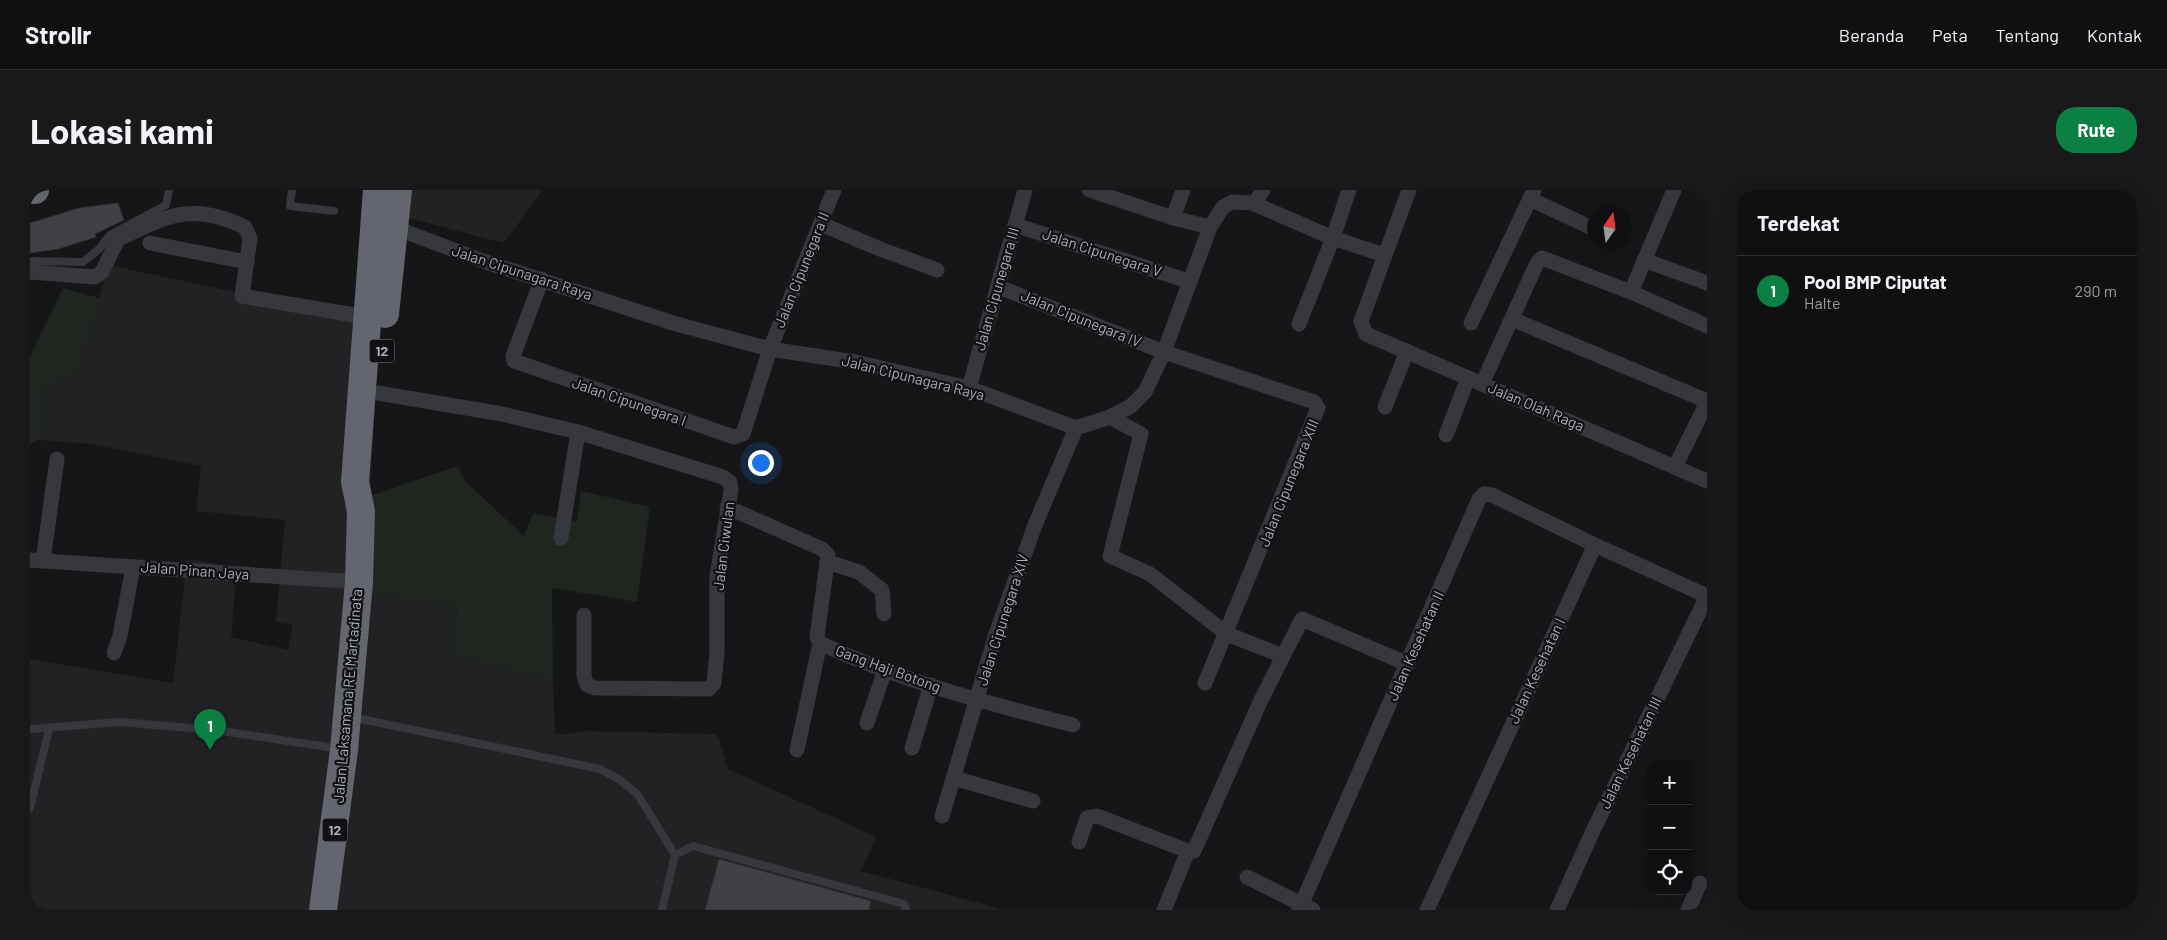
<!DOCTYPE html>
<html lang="id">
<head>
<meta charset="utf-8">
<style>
	body { margin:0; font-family:Barlow,sans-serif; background:#19191b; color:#f1f3f6 }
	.controls { position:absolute; right:15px; bottom:15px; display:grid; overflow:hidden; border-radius:10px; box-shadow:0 5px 20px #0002 }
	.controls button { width:45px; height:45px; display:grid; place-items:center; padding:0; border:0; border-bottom:1px solid #303032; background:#101012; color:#f1f3f6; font:25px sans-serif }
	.compass { position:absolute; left:1557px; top:15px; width:45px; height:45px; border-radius:50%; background:#101012; box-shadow:0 5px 20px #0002; rotate:14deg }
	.you { position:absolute; left:730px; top:272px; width:18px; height:18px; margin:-12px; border:4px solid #fff; border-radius:50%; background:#1a73e8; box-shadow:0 0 0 8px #1a73e833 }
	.badge { display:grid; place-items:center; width:32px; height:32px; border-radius:50%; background:#0b8043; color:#fff; font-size:16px; font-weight:700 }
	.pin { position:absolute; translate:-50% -41px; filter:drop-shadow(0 1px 2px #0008) }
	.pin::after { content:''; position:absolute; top:26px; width:18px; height:15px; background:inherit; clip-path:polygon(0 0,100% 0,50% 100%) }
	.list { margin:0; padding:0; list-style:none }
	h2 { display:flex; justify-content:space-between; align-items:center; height:65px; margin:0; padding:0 20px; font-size:21px }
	h2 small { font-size:16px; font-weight:400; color:#9c9d9f }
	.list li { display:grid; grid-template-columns:32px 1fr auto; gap:15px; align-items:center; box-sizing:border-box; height:70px; padding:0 20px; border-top:1px solid #303032 }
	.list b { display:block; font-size:19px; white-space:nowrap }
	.list p { margin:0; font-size:16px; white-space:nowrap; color:#9c9d9f }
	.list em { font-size:16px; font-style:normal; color:#9c9d9f }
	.icon { flex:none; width:28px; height:28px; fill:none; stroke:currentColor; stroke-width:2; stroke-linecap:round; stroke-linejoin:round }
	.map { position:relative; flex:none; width:1677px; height:720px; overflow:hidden; border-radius:20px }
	header { display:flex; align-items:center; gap:30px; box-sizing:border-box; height:70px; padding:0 25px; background:#101012; border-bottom:1px solid #303032 }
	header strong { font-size:24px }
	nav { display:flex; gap:28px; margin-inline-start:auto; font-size:18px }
	.intro { display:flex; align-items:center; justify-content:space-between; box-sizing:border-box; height:120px; padding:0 30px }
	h1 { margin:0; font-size:35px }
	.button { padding:12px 22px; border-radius:20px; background:#0b8043; color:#fff; font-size:18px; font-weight:700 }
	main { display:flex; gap:30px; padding:0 30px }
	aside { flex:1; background:#101012; border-radius:20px; box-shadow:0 5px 20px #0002 }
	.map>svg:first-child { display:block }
</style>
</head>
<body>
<header>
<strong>Strollr</strong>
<nav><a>Beranda</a><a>Peta</a><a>Tentang</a><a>Kontak</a></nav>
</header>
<div class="intro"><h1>Lokasi kami</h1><a class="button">Rute</a></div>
<main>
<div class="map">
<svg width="1677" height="720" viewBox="0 0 1677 720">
	<rect width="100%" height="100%" fill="#161618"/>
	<g fill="#222225">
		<path d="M 380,0 L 513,0 L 474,53 L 378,28 Z"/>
		<path d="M 78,75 L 349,132 L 335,404 L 427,416 L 423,466 L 523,492 L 525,545 L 557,541 L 687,544 L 698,579 L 846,647 L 831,681 L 975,720 L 0,720 L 0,469 L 143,493 L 157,369 L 207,377 L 201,447 L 258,460 L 263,435 L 246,432 L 255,330 L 166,321 L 171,276 L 61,254 L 8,250 L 15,196 L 48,184 Z"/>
	</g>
	<g fill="#1e261f">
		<path d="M 33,98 L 69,108 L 48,184 L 15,196 L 8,250 L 0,254 L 0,166 Z"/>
		<path d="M 428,276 L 435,291 L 494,346 L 503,323 L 547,332 L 551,301 L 620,317 L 607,412 L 522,398 L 523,492 L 423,466 L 427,416 L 335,404 L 340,306 Z"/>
	</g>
	<g fill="#404145" stroke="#303034">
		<path d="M 88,13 L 94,30 L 65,44 L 66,47 L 28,59 L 0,63 L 0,33 L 49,18 Z"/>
		<path d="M 689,669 L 841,711 L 839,720 L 675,720 Z"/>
	</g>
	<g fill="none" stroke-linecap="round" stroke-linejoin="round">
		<g stroke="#37383d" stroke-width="8">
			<path d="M 262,0 L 260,16 L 304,21"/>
			<path d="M 0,71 L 53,72 L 69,59 L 80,45 L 136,15 L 139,0"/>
			<path d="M 322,527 L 570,579 L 590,590 L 608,605 L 645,665"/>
			<path d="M 0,539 L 90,532 L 185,540 L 311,559"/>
			<path d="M 0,618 L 19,539"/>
			<path d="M 632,720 L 645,665 L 663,656 L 874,714 L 876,720"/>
		</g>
		<g stroke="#37383d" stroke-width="15">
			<path d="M 1059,0 L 1143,28 L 1180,37"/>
			<path d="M 1379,0 L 1331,131 L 1336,144 L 1677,291"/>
			<path d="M 1500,9 L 1564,39"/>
			<path d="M 1222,13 L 1227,10 L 1233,0"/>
			<path d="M 1143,28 L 1153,0"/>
			<path d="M 791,34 L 850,59 L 907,80"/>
			<path d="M 985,35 L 1158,91"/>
			<path d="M 360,36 L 456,72 L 643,133 L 740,159 L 825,172 L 939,198 L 1046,238 L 1080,227 L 1101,216 L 1115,202 L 1134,162 L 1180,37 L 1193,17 L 1202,12 L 1222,13 L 1303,48 L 1319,0"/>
			<path d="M 120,53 L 217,72"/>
			<path d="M 1614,70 L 1677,93"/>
			<path d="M 0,82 L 65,87 L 72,82 L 88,49 C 138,26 161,11 215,37 L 220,48 L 212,106 L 336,127"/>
			<path d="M 512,89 L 483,166 L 484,171 L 704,247 L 713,244 L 740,159 L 804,0"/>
			<path d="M 969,97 L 1134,162 L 1284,212 L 1288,218 L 1175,493"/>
			<path d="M 1601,102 L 1644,0"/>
			<path d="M 1482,129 L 1677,211"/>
			<path d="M 1441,133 L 1504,0"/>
			<path d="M 1269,134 L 1303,48 L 1354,65"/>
			<path d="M 1452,194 L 1507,73 L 1512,68 L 1601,102 L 1677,136"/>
			<path d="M 939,198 L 995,0"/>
			<path d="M 348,203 L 472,224 L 548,242 L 693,287 L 700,292 L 701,300 L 687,386 L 687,462 L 684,493 L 679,499 L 565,498 L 557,495 L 554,486 L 554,425"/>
			<path d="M 1355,217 L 1377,161"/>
			<path d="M 1080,227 L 1111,244 L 1080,366 L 1120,384 L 1197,444 L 1253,466"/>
			<path d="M 1416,245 L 1438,188"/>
			<path d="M 1645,277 L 1677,212"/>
			<path d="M 697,317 L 792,359 L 798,365 L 787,447 L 790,453 C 870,491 957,513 1043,535"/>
			<path d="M 531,348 L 548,242"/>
			<path d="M 0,370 L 329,392"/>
			<path d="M 13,371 L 27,269"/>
			<path d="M 797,372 L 829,382 L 852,400 L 854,424"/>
			<path d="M 84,463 L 90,446 L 103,377"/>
			<path d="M 837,533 L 855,480"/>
			<path d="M 882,558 L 901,495"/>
			<path d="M 767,560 L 790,453"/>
			<path d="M 924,588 L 1003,611"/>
			<path d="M 912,626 L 966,444 L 1005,335 L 1046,238"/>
			<path d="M 1049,652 L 1057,628 L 1067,626 L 1158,661 L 1164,661 L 1231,510 L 1272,429 L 1378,474"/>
			<path d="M 1217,687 L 1283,720"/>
			<path d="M 1134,720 L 1158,661"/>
			<path d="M 1269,720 L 1449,309 L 1454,304 L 1462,305 L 1565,355"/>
			<path d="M 1397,720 L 1565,355 L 1677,406"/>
			<path d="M 1527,720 L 1562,643 L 1677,406"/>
			<path d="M 1658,720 L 1670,693"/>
		</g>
		<g stroke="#63666e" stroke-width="28">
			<path d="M 0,0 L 5,0"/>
			<path d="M 355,124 L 368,0"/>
			<path d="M 293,720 L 314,560 L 329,392 L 331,321 L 325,292 L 347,0"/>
		</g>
	</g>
	<g text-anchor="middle" stroke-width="4.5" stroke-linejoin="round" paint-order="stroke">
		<g fill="#111113" stroke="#7b7e86" stroke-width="1">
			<rect x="339.5" y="149.5" width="25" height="23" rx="4"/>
			<rect x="292.5" y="628.5" width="25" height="23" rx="4"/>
		</g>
		<g font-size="14" font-weight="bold" fill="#a8adb8">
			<text x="352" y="166">12</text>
			<text x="305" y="645">12</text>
		</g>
		<g font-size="15" fill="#a8adb8" stroke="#111113">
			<text transform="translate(1072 63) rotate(18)" y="5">Jalan Cipunegara V</text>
			<text transform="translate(772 80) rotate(-68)" y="5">Jalan Cipunegara II</text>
			<text transform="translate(492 83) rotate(18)" y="5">Jalan Cipunagara Raya</text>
			<text transform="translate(967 99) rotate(-74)" y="5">Jalan Cipunegara III</text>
			<text transform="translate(1051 129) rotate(22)" y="5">Jalan Cipunegara IV</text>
			<text transform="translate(883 188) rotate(14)" y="5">Jalan Cipunagara Raya</text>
			<text transform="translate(599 212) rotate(19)" y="5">Jalan Cipunegara I</text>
			<text transform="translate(1506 217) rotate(23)" y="5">Jalan Olah Raga</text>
			<text transform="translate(1259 293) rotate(-68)" y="5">Jalan Cipunegara XIII</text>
			<text transform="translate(694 356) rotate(-83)" y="5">Jalan Ciwulan</text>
			<text transform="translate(165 381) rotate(4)" y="5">Jalan Pinan Jaya</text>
			<text transform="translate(973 430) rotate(-72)" y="5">Jalan Cipunegara XIV</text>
			<text transform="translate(1386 456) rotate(-66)" y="5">Jalan Kesehatan II</text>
			<text transform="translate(858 479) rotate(20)" y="5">Gang Haji Botong</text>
			<text transform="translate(1507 481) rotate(-65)" y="5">Jalan Kesehatan I</text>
			<text transform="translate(318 506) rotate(-85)" y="5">Jalan Laksamana RE Martadinata</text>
			<text transform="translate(1601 563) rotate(-64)" y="5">Jalan Kesehatan III</text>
		</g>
	</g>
</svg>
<div class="controls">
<button>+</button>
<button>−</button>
<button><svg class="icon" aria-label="locate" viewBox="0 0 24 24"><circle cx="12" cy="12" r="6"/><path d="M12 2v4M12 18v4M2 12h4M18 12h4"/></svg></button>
</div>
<svg class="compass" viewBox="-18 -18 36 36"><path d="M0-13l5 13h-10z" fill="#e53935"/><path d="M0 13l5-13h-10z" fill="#9c9d9f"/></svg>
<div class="you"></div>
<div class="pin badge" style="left:180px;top:560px">1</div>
</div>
<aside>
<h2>Terdekat<small></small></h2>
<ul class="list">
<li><span class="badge">1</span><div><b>Pool BMP Ciputat</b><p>Halte</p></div><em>290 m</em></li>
</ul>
</aside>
</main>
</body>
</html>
